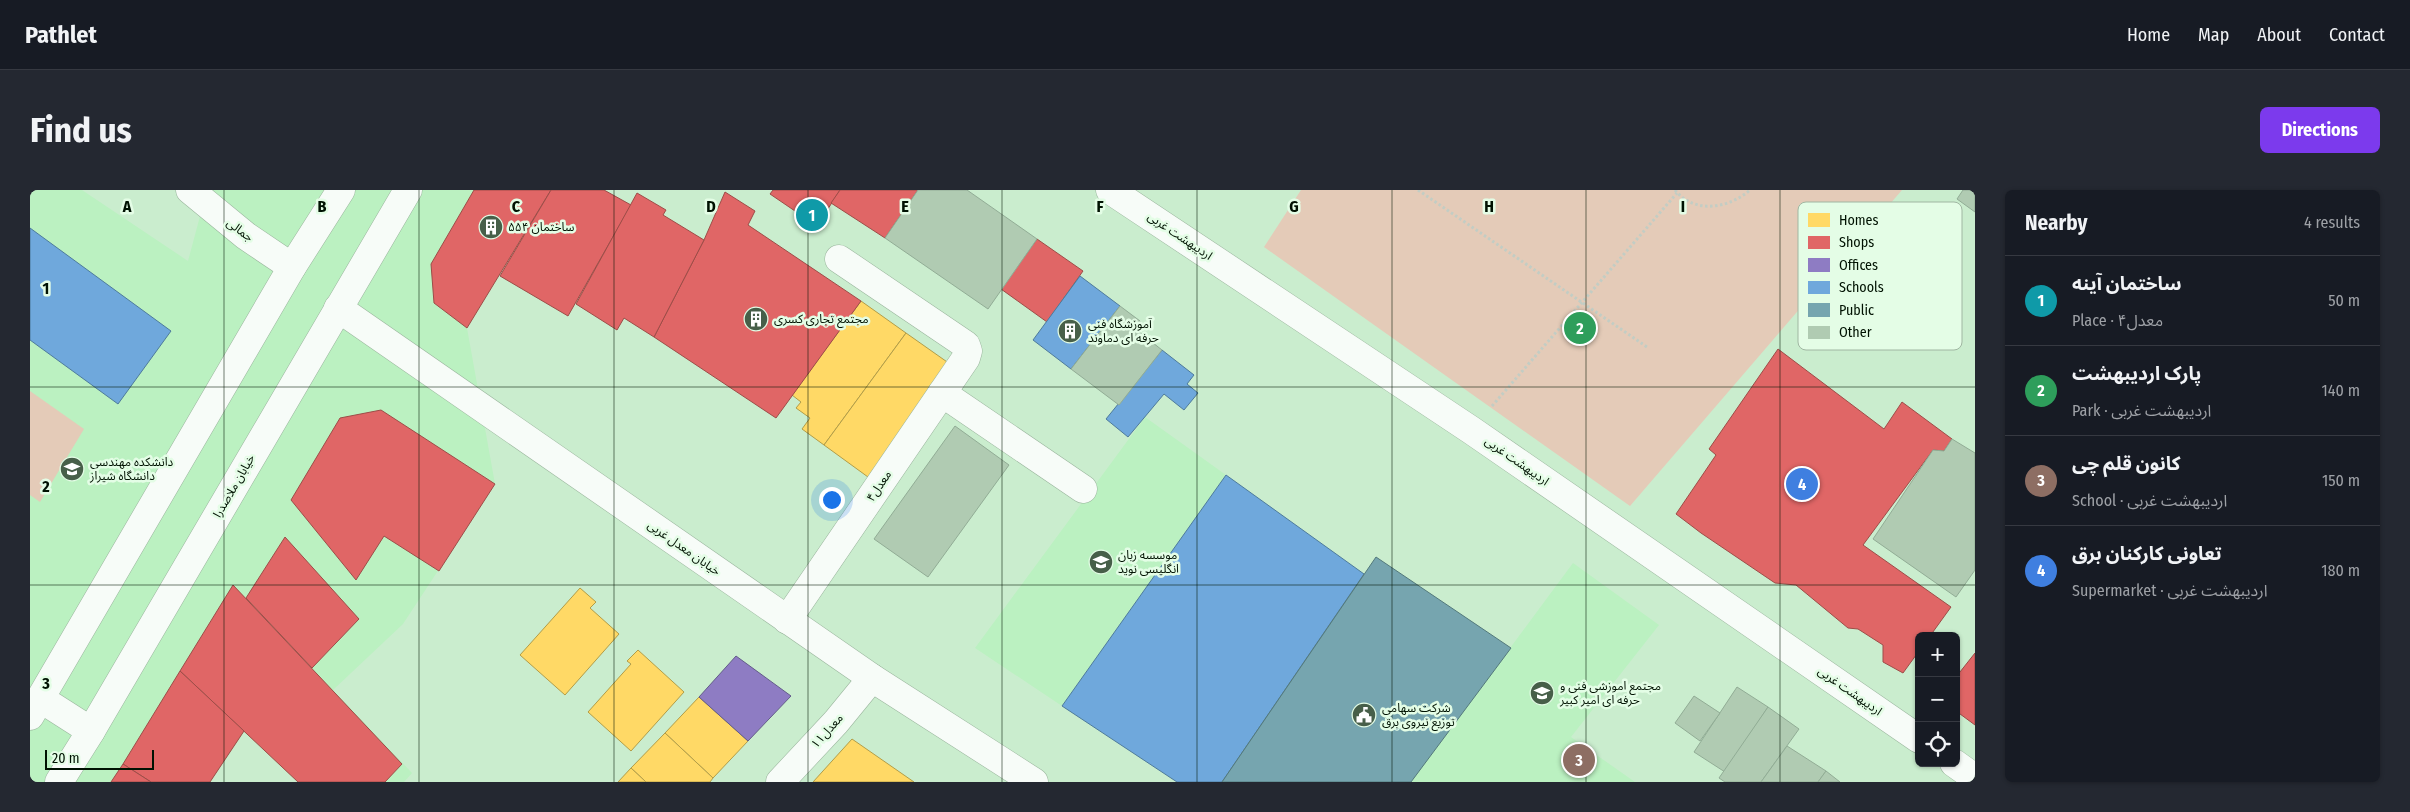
<!DOCTYPE html>
<html lang="en">
<head>
<meta charset="utf-8">
<style>
	body { margin:0; font-family:"Fira Sans Condensed","Noto Sans Arabic",sans-serif; background:#242831; color:#f1f3f6 }
	.controls { position:absolute; right:15px; bottom:15px; display:grid; overflow:hidden; border-radius:8px; box-shadow:0 1px 4px #0004 }
	.controls button { width:45px; height:45px; display:grid; place-items:center; padding:0; border:0; border-bottom:1px solid #363941; background:#171b24; color:#f1f3f6; font:25px sans-serif }
	.scale { position:absolute; left:15px; bottom:12px; width:109px; box-sizing:border-box; padding-left:5px; border:2px solid #001202; border-top:0; font-size:14px; line-height:18px; white-space:nowrap; color:#001202; -webkit-text-stroke:4px #e4fde6; paint-order:stroke }
	.you { position:absolute; left:801px; top:309px; width:18px; height:18px; margin:-12px; border:4px solid #fff; border-radius:50%; background:#1a73e8; box-shadow:0 0 0 8px #1a73e833 }
	.badge { display:grid; place-items:center; width:32px; height:32px; border-radius:50%; background:#7c3aed; color:#fff; font-size:16px; font-weight:700 }
	.pin { position:absolute; translate:-50% -50%; border:2px solid #fff; box-shadow:0 1px 5px #0006 }
	.list { margin:0; padding:0; list-style:none }
	h2 { display:flex; justify-content:space-between; align-items:center; height:65px; margin:0; padding:0 20px; font-size:21px }
	h2 small { font-size:16px; font-weight:400; color:#9ea1a6 }
	.list li { display:grid; grid-template-columns:32px 1fr auto; gap:15px; align-items:center; box-sizing:border-box; height:90px; padding:0 20px; border-top:1px solid #363941 }
	.list b { display:block; font-size:19px; white-space:nowrap }
	.list p { margin:0; font-size:16px; white-space:nowrap; color:#9ea1a6 }
	.list em { font-size:16px; font-style:normal; color:#9ea1a6 }
	.icon { flex:none; width:28px; height:28px; fill:none; stroke:currentColor; stroke-width:2; stroke-linecap:round; stroke-linejoin:round }
	.map { position:relative; flex:none; width:1945px; height:592px; overflow:hidden; border-radius:8px }
	header { display:flex; align-items:center; gap:30px; box-sizing:border-box; height:70px; padding:0 25px; background:#171b24; border-bottom:1px solid #363941 }
	header strong { font-size:24px }
	nav { display:flex; gap:28px; margin-inline-start:auto; font-size:18px }
	.intro { display:flex; align-items:center; justify-content:space-between; box-sizing:border-box; height:120px; padding:0 30px }
	h1 { margin:0; font-size:35px }
	.button { padding:12px 22px; border-radius:8px; background:#7c3aed; color:#fff; font-size:18px; font-weight:700 }
	main { display:flex; gap:30px; padding:0 30px }
	aside { flex:1; background:#171b24; border-radius:8px; box-shadow:0 1px 4px #0004 }
	.map>svg:first-child { display:block }
</style>
</head>
<body>
<header>
<strong>Pathlet</strong>
<nav><a>Home</a><a>Map</a><a>About</a><a>Contact</a></nav>
</header>
<div class="intro"><h1>Find us</h1><a class="button">Directions</a></div>
<main>
<div class="map">
<svg width="1945" height="592" viewBox="0 0 1945 592">
	<rect width="100%" height="100%" fill="#caedce"/>
	<g fill="#bbf1c1">
		<path d="M 0,0 L 52,0 L 158,71 L 177,0 L 521,0 L 437,138 L 465,294 L 373,434 L 303,500 L 382,583 L 374,592 L 268,592 L 214,542 L 180,592 L 0,592 Z"/>
		<path d="M 1115,227 L 1196,285 L 1032,516 L 945,458 Z"/>
		<path d="M 1543,373 L 1629,435 L 1541,547 L 1605,592 L 1381,592 Z"/>
	</g>
	<g fill="#e4cbb8">
		<path d="M 1271,0 L 1872,0 L 1600,316 L 1234,57 Z"/>
		<path d="M 0,201 L 54,239 L 10,312 L 0,305 Z"/>
	</g>
	<g fill="#ffd966" stroke="#b29d48">
		<path d="M 831,111 L 876,143 L 794,255 L 772,239 L 780,228 L 766,218 L 771,212 L 762,205 Z"/>
		<path d="M 876,143 L 920,174 L 838,287 L 794,255 Z"/>
		<path d="M 550,398 L 566,412 L 560,418 L 589,444 L 535,505 L 490,465 Z"/>
		<path d="M 608,460 L 654,502 L 601,561 L 558,522 L 601,474 L 597,471 Z"/>
		<path d="M 669,507 L 718,551 L 683,588 L 635,543 Z"/>
		<path d="M 635,543 L 683,588 L 680,592 L 616,592 L 601,578 Z"/>
		<path d="M 822,549 L 884,592 L 783,592 Z"/>
		<path d="M 601,578 L 616,592 L 588,592 Z"/>
	</g>
	<g fill="#e06666" stroke="#9d4d48">
		<path d="M 444,0 L 521,0 L 437,138 L 404,113 L 401,74 Z"/>
		<path d="M 521,0 L 574,0 L 601,15 L 538,126 L 470,86 Z"/>
		<path d="M 743,0 L 810,0 L 787,36 L 740,4 Z"/>
		<path d="M 810,0 L 888,0 L 855,48 L 801,13 Z"/>
		<path d="M 695,2 L 725,21 L 718,35 L 831,111 L 746,228 L 624,147 L 674,50 Z"/>
		<path d="M 607,3 L 636,20 L 633,25 L 674,50 L 624,147 L 594,128 L 587,140 L 546,114 Z"/>
		<path d="M 1007,49 L 1053,81 L 1017,132 L 971,99 Z"/>
		<path d="M 1748,159 L 1854,239 L 1872,212 L 1922,249 L 1914,261 L 1903,260 L 1833,355 L 1921,417 L 1900,446 L 1889,446 L 1889,461 L 1873,483 L 1853,472 L 1853,455 L 1828,439 L 1818,438 L 1766,395 L 1745,393 L 1671,343 L 1646,324 L 1686,265 L 1679,259 Z"/>
		<path d="M 351,220 L 465,294 L 409,381 L 354,346 L 326,390 L 261,310 L 310,228 Z"/>
		<path d="M 255,347 L 329,429 L 282,478 L 216,408 Z"/>
		<path d="M 203,395 L 372,574 L 355,592 L 268,592 L 150,481 Z"/>
		<path d="M 1945,463 L 1945,535 L 1926,521 L 1926,487 Z"/>
		<path d="M 150,481 L 214,541 L 180,592 L 121,592 L 93,574 Z"/>
		<path d="M 93,574 L 121,592 L 81,592 Z"/>
	</g>
	<path fill="#8e7cc3" stroke="#635c89" d="M 706,466 L 761,506 L 718,551 L 669,507 Z"/>
	<g fill="#6fa8dc" stroke="#4e7b9b">
		<path d="M 0,38 L 141,141 L 88,214 L 0,150 Z"/>
		<path d="M 1050,86 L 1090,116 L 1041,179 L 1003,150 Z"/>
		<path d="M 1132,160 L 1164,185 L 1157,194 L 1168,203 L 1154,220 L 1134,204 L 1098,247 L 1076,229 Z"/>
		<path d="M 1196,285 L 1334,384 L 1192,592 L 1147,592 L 1032,516 Z"/>
	</g>
	<path fill="#76a5af" stroke="#53797b" d="M 1346,367 L 1481,458 L 1381,592 L 1192,592 Z"/>
	<g fill="#b0cbb2" stroke="#91ac95">
		<path d="M 888,0 L 937,0 L 1007,49 L 958,119 L 855,48 Z"/>
		<path d="M 1933,0 L 1945,0 L 1945,22 L 1927,9 Z"/>
		<path d="M 1090,116 L 1110,131 L 1108,141 L 1132,160 L 1089,215 L 1041,179 Z"/>
		<path d="M 925,236 L 979,275 L 898,387 L 844,349 Z"/>
		<path d="M 1922,249 L 1945,263 L 1945,380 L 1926,407 L 1843,349 L 1903,260 L 1914,261 Z"/>
		<path d="M 1707,497 L 1738,517 L 1695,582 L 1664,562 Z"/>
		<path d="M 1664,506 L 1690,523 L 1670,551 L 1645,533 Z"/>
		<path d="M 1738,517 L 1769,539 L 1731,592 L 1695,592 L 1689,588 Z"/>
		<path d="M 1757,556 L 1796,581 L 1788,592 L 1731,592 Z"/>
		<path d="M 1796,581 L 1810,592 L 1788,592 Z"/>
	</g>
	<g fill="none" stroke-linecap="round" stroke-linejoin="round">
		<g stroke="#9ab59d" stroke-width="29">
			<g id="minor">
				<path d="M 160,0 L 216,46 L 262,77"/>
				<path d="M 1080,0 L 1441,240 L 1889,549"/>
				<path d="M 308,118 L 842,488 L 1004,592"/>
				<path d="M 912,203 L 1053,299"/>
				<path d="M 757,430 L 936,168 L 938,161 L 936,155 L 809,69"/>
				<path d="M 1924,573 L 1945,588"/>
				<path d="M 750,592 L 806,532 L 842,488"/>
			</g>
		</g>
		<g stroke="#9ab59d" stroke-width="29">
			<g id="major">
				<path d="M 11,509 L 61,541"/>
				<path d="M 0,526 L 262,77 L 311,0"/>
				<path d="M 29,592 L 61,541 L 378,0"/>
			</g>
		</g>
		<g stroke="#c2cdc4" stroke-width="3" stroke-dasharray="2.5 2.5" stroke-linecap="butt">
			<path d="M 1388,0 L 1617,157"/>
			<path d="M 1645,0 C 1665,25 1699,18 1720,0"/>
			<path d="M 1462,216 L 1647,3"/>
		</g>
		<use href="#minor" stroke="#f7fcf8" stroke-width="28"/>
		<use href="#major" stroke="#f7fcf8" stroke-width="28"/>
	</g>
	<path fill="none" stroke="#001202" stroke-width="1" stroke-opacity="0.55" d="M 194,0 L 194,592M 389,0 L 389,592M 584,0 L 584,592M 778,0 L 778,592M 972,0 L 972,592M 1167,0 L 1167,592M 1362,0 L 1362,592M 1556,0 L 1556,592M 1750,0 L 1750,592M 0,197 L 1945,197M 0,395 L 1945,395"/>
	<defs>
		<g id="building-disc" transform="scale(1.25)"><circle r="9.5" fill="#475f49" stroke="#e4fde6"/><path d="M-4-6H4V6H1V3H-1V6H-4ZM-2.5-4.3h1.7v1.8h-1.7ZM.8-4.3h1.7v1.8H.8ZM-2.5-1h1.7V.8h-1.7ZM.8-1h1.7V.8H.8Z" fill="#fff"/></g>
		<g id="university-disc" transform="scale(1.25)"><circle r="9.5" fill="#475f49" stroke="#e4fde6"/><path d="M0-5L7-2L0 1L-7-2ZM-4 1L0 2.5L4 1V4Q0 6-4 4Z" fill="#fff"/></g>
		<g id="school-disc" transform="scale(1.25)"><circle r="9.5" fill="#475f49" stroke="#e4fde6"/><path d="M0-5L7-2L0 1L-7-2ZM-4 1L0 2.5L4 1V4Q0 6-4 4Z" fill="#fff"/></g>
		<g id="civic-disc" transform="scale(1.25)"><circle r="9.5" fill="#475f49" stroke="#e4fde6"/><path d="M-.6-6.5H3V-4.5H.6V-3L4-1V1h2V6H-6V1h2V-1L-.6-3ZM-1.2 2.5V6h2.4V2.5Z" fill="#fff"/></g>
	</defs>
	<g fill-rule="evenodd">
		<use href="#building-disc" x="461" y="37"/>
		<use href="#building-disc" x="726" y="129"/>
		<use href="#building-disc" x="1040" y="141"/>
		<use href="#university-disc" x="42" y="279"/>
		<use href="#school-disc" x="1071" y="372"/>
		<use href="#school-disc" x="1512" y="503"/>
		<use href="#civic-disc" x="1334" y="525"/>
	</g>
	<g text-anchor="middle" stroke-width="5" stroke-linejoin="round" paint-order="stroke">
		<g font-size="12" fill="#001202" stroke="#e4fde6" text-anchor="start">
			<text x="478" y="41">ساختمان ۵۵۴</text>
			<text x="744" y="133">مجتمع تجاری کسری</text>
			<text x="1058" y="138">آموزشگاه فنی<tspan x="1058" dy="14">حرفه ای دماوند</tspan></text>
			<text x="60" y="276">دانشکده مهندسی<tspan x="60" dy="14">دانشگاه شیراز</tspan></text>
			<text x="1088" y="369">موسسه زبان<tspan x="1088" dy="14">انگلیسی نوید</tspan></text>
			<text x="1530" y="500">مجتمع اموزشی فنی و<tspan x="1530" dy="14">حرفه ای امیر کبیر</tspan></text>
			<text x="1352" y="522">شرکت سهامی<tspan x="1352" dy="14">توزیع نیروی برق</tspan></text>
		</g>
		<g font-size="12" fill="#001202" stroke="#e4fde6">
			<text transform="translate(210 40) rotate(37)" y="4">جمالی</text>
			<text transform="translate(1150 46) rotate(34)" y="4">اردیبهشت غربی</text>
			<text transform="translate(1487 271) rotate(35)" y="4">اردیبهشت غربی</text>
			<text transform="translate(204 296) rotate(-60)" y="4">خیابان ملاصدرا</text>
			<text transform="translate(849 296) rotate(-56)" y="4">معدل۴</text>
			<text transform="translate(654 358) rotate(35)" y="4">خیابان معدل غربی</text>
			<text transform="translate(1820 501) rotate(35)" y="4">اردیبهشت غربی</text>
			<text transform="translate(797 541) rotate(-48)" y="4">معدل۱۱</text>
		</g>
	</g>
	<rect x="1768" y="12" width="164" height="148" rx="8" fill="#e4fde6" stroke="#a0b6a2" stroke-width="1"/>
	<rect x="1778" y="23" width="22" height="14" fill="#ffd966"/>
	<rect x="1778" y="46" width="22" height="13" fill="#e06666"/>
	<rect x="1778" y="68" width="22" height="14" fill="#8e7cc3"/>
	<rect x="1778" y="91" width="22" height="13" fill="#6fa8dc"/>
	<rect x="1778" y="113" width="22" height="14" fill="#76a5af"/>
	<rect x="1778" y="136" width="22" height="13" fill="#b0cbb2"/>
	<g font-size="14" fill="#001202">
		<text x="1809" y="35">Homes</text>
		<text x="1809" y="57">Shops</text>
		<text x="1809" y="80">Offices</text>
		<text x="1809" y="102">Schools</text>
		<text x="1809" y="125">Public</text>
		<text x="1809" y="147">Other</text>
	</g>
	<g font-size="16" text-anchor="middle" font-weight="bold" fill="#001202" stroke="#e4fde6" stroke-width="5" stroke-linejoin="round" paint-order="stroke">
		<text x="97" y="22">A</text>
		<text x="292" y="22">B</text>
		<text x="486" y="22">C</text>
		<text x="681" y="22">D</text>
		<text x="875" y="22">E</text>
		<text x="1070" y="22">F</text>
		<text x="1264" y="22">G</text>
		<text x="1459" y="22">H</text>
		<text x="1653" y="22">I</text>
		<text x="16" y="104">1</text>
		<text x="16" y="302">2</text>
		<text x="16" y="499">3</text>
	</g>
</svg>
<div class="controls">
<button>+</button>
<button>−</button>
<button><svg class="icon" aria-label="locate" viewBox="0 0 24 24"><circle cx="12" cy="12" r="6"/><path d="M12 2v4M12 18v4M2 12h4M18 12h4"/></svg></button>
</div>
<div class="scale">20 m</div>
<div class="you"></div>
<div class="pin badge" style="left:782px;top:25px;background:#0f9aa8">1</div>
<div class="pin badge" style="left:1550px;top:138px;background:#2e9e5b">2</div>
<div class="pin badge" style="left:1549px;top:570px;background:#8d6e63">3</div>
<div class="pin badge" style="left:1772px;top:294px;background:#3f7fe0">4</div>
</div>
<aside>
<h2>Nearby<small>4 results</small></h2>
<ul class="list">
<li><span class="badge" style="background:#0f9aa8">1</span><div><b>ساختمان آینه</b><p>Place · معدل۴</p></div><em>50 m</em></li>
<li><span class="badge" style="background:#2e9e5b">2</span><div><b>پارک اردیبهشت</b><p>Park · اردیبهشت غربی</p></div><em>140 m</em></li>
<li><span class="badge" style="background:#8d6e63">3</span><div><b>کانون قلم چی</b><p>School · اردیبهشت غربی</p></div><em>150 m</em></li>
<li><span class="badge" style="background:#3f7fe0">4</span><div><b>تعاونی کارکنان برق</b><p>Supermarket · اردیبهشت غربی</p></div><em>180 m</em></li>
</ul>
</aside>
</main>
</body>
</html>
